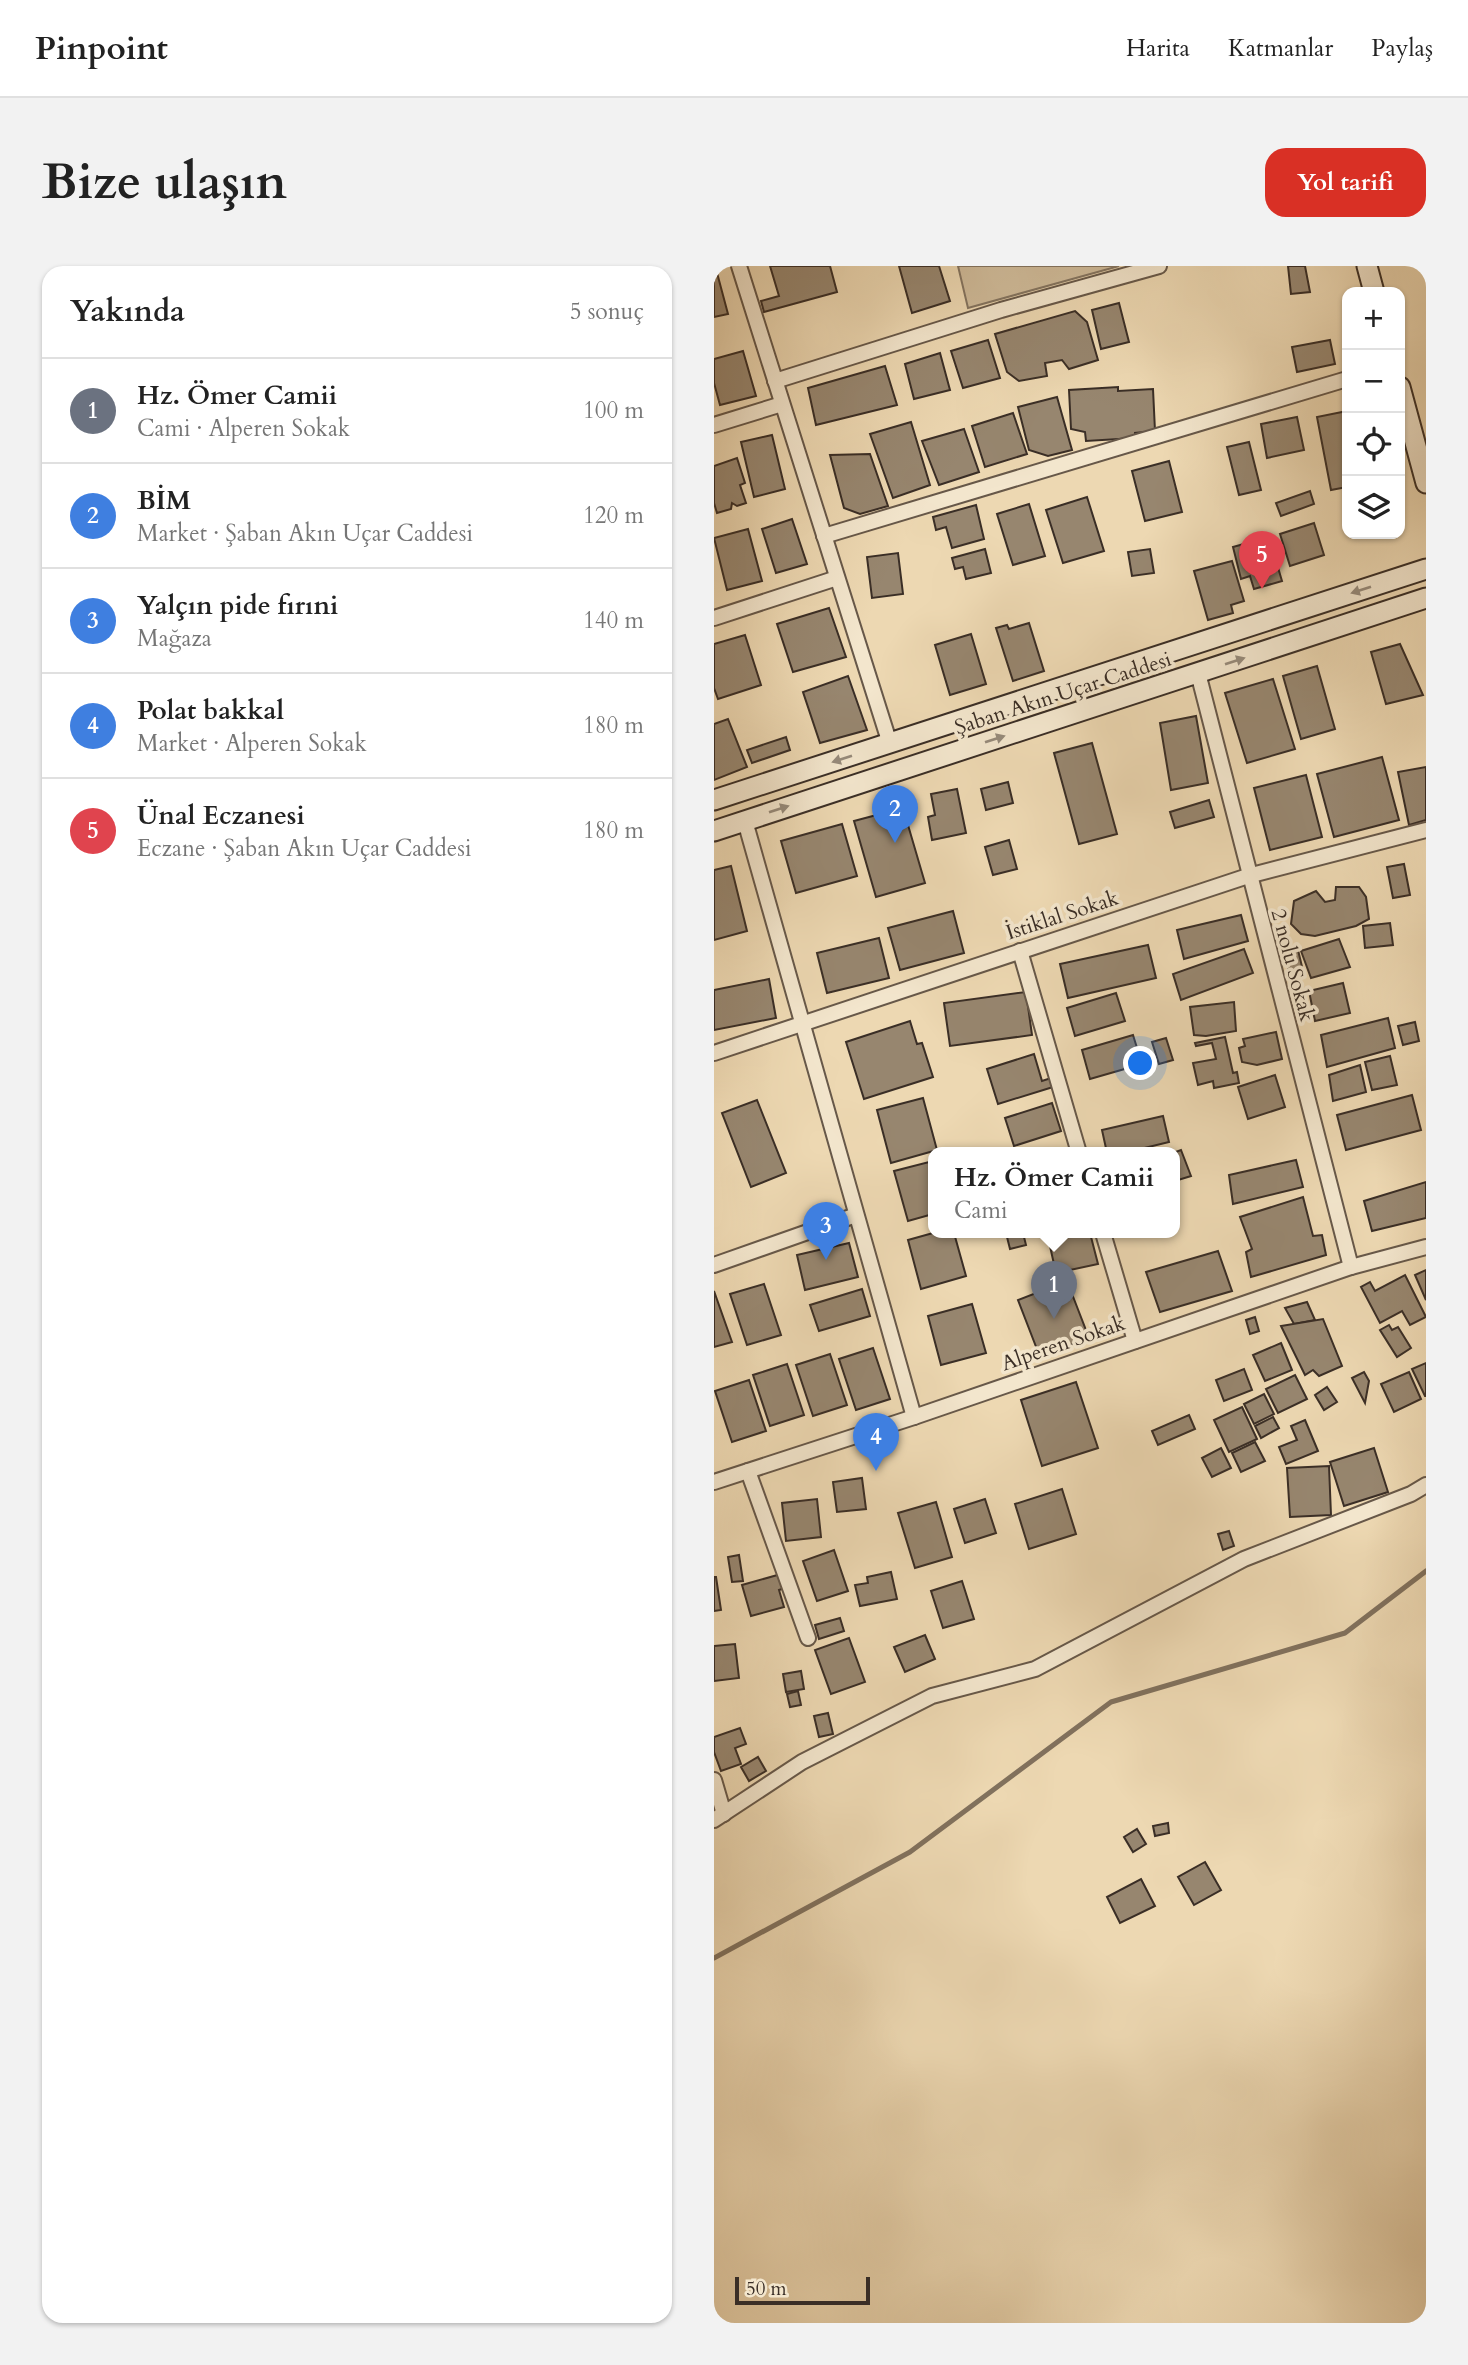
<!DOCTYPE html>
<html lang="tr">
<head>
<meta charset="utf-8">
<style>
	body { margin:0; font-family:Cardo,serif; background:#f2f2f2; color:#222 }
	.controls { position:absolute; right:21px; top:21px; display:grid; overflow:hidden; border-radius:14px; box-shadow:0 2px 5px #0004 }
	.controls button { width:63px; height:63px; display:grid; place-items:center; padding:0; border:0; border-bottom:2px solid #e0e0e0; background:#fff; color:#222; font:35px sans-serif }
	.scale { position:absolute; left:21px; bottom:18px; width:135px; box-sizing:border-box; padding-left:7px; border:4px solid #3a2e26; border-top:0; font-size:19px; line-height:24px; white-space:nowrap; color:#3a2e26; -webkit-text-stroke:5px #f3e6cd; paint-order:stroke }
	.you { position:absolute; left:427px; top:798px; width:24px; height:24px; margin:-18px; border:5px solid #fff; border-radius:50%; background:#1a73e8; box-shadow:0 0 0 10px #1a73e833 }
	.badge { display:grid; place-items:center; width:46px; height:46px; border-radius:50%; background:#d93025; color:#fff; font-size:23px; font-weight:700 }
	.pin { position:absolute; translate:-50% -58px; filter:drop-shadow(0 2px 4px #0008) }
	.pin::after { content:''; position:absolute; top:37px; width:24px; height:21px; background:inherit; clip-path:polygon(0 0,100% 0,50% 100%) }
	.popup { position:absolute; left:214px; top:881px; width:252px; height:91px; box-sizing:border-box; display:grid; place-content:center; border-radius:14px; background:#fff; filter:drop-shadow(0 2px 5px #0005); font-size:23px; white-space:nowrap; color:#767676 }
	.popup b { font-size:26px; color:#222 }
	.popup::after { content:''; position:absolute; left:50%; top:100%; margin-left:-14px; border:14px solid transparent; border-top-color:#fff }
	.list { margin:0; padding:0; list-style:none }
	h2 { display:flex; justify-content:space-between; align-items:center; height:91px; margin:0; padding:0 28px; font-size:30px }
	h2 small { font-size:23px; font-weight:400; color:#767676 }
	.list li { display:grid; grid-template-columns:46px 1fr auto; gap:21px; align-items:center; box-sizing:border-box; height:105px; padding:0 28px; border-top:2px solid #e0e0e0 }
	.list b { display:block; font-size:26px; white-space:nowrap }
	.list p { margin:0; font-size:23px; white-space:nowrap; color:#767676 }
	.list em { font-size:23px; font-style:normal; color:#767676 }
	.icon { flex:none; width:38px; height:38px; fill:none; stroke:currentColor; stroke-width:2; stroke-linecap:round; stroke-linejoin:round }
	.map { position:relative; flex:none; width:712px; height:2057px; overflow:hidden; border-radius:21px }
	header { display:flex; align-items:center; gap:42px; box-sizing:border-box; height:98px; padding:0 35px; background:#fff; border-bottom:2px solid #e0e0e0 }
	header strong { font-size:33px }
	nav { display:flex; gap:38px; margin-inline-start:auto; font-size:24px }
	.intro { display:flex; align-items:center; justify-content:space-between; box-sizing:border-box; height:168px; padding:0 42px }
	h1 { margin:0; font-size:49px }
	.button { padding:18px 32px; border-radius:21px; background:#d93025; color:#fff; font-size:24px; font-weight:700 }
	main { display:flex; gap:42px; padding:0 42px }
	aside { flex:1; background:#fff; border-radius:21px; box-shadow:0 2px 5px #0004 }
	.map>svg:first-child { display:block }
</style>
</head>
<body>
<header>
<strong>Pinpoint</strong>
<nav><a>Harita</a><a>Katmanlar</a><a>Paylaş</a></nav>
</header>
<div class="intro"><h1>Bize ulaşın</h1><a class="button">Yol tarifi</a></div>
<main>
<aside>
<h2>Yakında<small>5 sonuç</small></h2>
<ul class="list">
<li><span class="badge" style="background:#6b7280">1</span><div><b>Hz. Ömer Camii</b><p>Cami · Alperen Sokak</p></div><em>100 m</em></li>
<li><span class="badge" style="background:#3f7fe0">2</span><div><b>BİM</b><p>Market · Şaban Akın Uçar Caddesi</p></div><em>120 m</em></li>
<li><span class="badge" style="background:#3f7fe0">3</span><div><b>Yalçın pide fırıni</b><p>Mağaza</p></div><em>140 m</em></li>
<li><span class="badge" style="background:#3f7fe0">4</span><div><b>Polat bakkal</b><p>Market · Alperen Sokak</p></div><em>180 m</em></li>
<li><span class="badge" style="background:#e0444e">5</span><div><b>Ünal Eczanesi</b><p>Eczane · Şaban Akın Uçar Caddesi</p></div><em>180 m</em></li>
</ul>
</aside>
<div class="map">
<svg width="712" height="2057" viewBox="0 0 712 2057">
	<rect width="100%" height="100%" fill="#edd8b2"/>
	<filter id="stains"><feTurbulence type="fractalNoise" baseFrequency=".00286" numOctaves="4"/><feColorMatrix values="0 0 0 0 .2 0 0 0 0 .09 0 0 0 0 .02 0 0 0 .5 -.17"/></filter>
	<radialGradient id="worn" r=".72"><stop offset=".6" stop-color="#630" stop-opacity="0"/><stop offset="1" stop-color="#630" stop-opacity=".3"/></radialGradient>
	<path fill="#cfbb9a" stroke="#847460" stroke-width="2" d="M 244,0 L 405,0 L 254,42 Z"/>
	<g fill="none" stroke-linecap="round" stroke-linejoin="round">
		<path stroke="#81715d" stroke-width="5" d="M 0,1692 L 196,1586 L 397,1436 L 631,1367 L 712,1305"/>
	</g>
	<g fill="#97866f" stroke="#3a2e26" stroke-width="2">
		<path d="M 56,0 L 116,0 L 123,26 L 50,46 L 47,35 L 65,30 Z"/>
		<path d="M 185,0 L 225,0 L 236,35 L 198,47 Z"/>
		<path d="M 574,0 L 591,0 L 596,26 L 577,28 Z"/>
		<path d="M 2,3 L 14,48 L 0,51 L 0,4 Z"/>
		<path d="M 405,37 L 415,76 L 387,83 L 378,44 Z"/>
		<path d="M 361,45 L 373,56 L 384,94 L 355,103 L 348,94 L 331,97 L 333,110 L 305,115 L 293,106 L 281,68 Z"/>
		<path d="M 274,74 L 286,112 L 249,122 L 237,85 Z"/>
		<path d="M 616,74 L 621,98 L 583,106 L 578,81 Z"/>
		<path d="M 29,85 L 42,130 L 6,139 L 0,117 L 0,93 Z"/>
		<path d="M 226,87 L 236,124 L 200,133 L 191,98 Z"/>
		<path d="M 171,100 L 183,139 L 102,159 L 94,122 Z"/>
		<path d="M 404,121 L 404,125 L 439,123 L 441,165 L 421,167 L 421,172 L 372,175 L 371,166 L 357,163 L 355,124 Z"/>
		<path d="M 343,131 L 358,184 L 334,190 L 315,184 L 304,141 Z"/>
		<path d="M 633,145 L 633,221 L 617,224 L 603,151 Z"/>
		<path d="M 299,147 L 313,188 L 271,201 L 258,160 Z"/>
		<path d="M 583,151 L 590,184 L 553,192 L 547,158 Z"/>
		<path d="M 197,156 L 216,219 L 179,232 L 156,168 Z"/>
		<path d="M 250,163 L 265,206 L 225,219 L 208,175 Z"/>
		<path d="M 58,169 L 71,223 L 40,231 L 27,176 Z"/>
		<path d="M 535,176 L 547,224 L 525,229 L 513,181 Z"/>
		<path d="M 156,188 L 174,240 L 146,248 L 130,242 L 116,189 Z"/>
		<path d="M 23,192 L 31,217 L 26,219 L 32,237 L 23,240 L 18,237 L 17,243 L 3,247 L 0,237 L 0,200 Z"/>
		<path d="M 455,195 L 468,246 L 431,255 L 418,205 Z"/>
		<path d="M 596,225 L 600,238 L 567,250 L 562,237 Z"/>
		<path d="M 373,231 L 390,285 L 349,297 L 332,244 Z"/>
		<path d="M 315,238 L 331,290 L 299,299 L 283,248 Z"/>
		<path d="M 262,239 L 270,273 L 238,282 L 232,261 L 222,264 L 219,251 Z"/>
		<path d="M 78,253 L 93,298 L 62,307 L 48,263 Z"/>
		<path d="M 600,257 L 610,289 L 576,300 L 566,268 Z"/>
		<path d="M 34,263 L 48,315 L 13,324 L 0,272 Z"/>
		<path d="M 555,271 L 568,315 L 540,323 L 536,310 L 527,313 L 519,281 Z"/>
		<path d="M 271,283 L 277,307 L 252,313 L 249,301 L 241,303 L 238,292 Z"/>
		<path d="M 436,283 L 440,307 L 418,310 L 414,286 Z"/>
		<path d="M 184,287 L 189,328 L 158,332 L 153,291 Z"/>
		<path d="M 518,295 L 530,335 L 517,339 L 519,347 L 494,354 L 480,305 Z"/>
		<path d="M 115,342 L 132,391 L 79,406 L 63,358 Z"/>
		<path d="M 315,357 L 330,405 L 299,415 L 282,362 L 293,359 L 295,363 Z"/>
		<path d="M 257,368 L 272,418 L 236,429 L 221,379 Z"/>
		<path d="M 31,369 L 47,419 L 4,433 L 0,422 L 0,378 Z"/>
		<path d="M 686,378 L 709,429 L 672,438 L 657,386 Z"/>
		<path d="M 603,400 L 621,463 L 587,473 L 569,410 Z"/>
		<path d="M 134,410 L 153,464 L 106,477 L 89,426 Z"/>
		<path d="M 559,413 L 581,483 L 533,497 L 511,427 Z"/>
		<path d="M 482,450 L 494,517 L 457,524 L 446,457 Z"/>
		<path d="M 14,453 L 33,501 L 0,514 L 0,458 Z"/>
		<path d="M 72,471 L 76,484 L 38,497 L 33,484 Z"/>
		<path d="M 378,477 L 403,568 L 365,578 L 340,487 Z"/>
		<path d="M 668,491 L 685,554 L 620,571 L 603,508 Z"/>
		<path d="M 712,501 L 712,554 L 695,559 L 684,506 Z"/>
		<path d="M 592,509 L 608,571 L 556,584 L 540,522 Z"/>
		<path d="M 294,516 L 299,537 L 272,544 L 267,523 Z"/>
		<path d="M 243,523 L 252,567 L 218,574 L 214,551 L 221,549 L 217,528 Z"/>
		<path d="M 495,534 L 500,551 L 461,562 L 456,546 Z"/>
		<path d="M 189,542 L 211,617 L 162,631 L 140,555 Z"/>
		<path d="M 128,558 L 143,610 L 82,627 L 67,575 Z"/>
		<path d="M 295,574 L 303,603 L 279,609 L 271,581 Z"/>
		<path d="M 690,598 L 696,629 L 679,632 L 673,601 Z"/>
		<path d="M 17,600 L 33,665 L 0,674 L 0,604 Z"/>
		<path d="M 622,621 L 645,621 L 652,631 L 655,653 L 642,660 L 601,670 L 587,668 L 577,658 L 580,635 L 602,625 L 611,636 L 621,634 Z"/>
		<path d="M 239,645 L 250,687 L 186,704 L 174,662 Z"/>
		<path d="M 527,649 L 534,675 L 470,693 L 463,664 Z"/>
		<path d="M 676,657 L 679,679 L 651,682 L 649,660 Z"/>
		<path d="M 165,672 L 175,712 L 113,727 L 103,687 Z"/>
		<path d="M 625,673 L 636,701 L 597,712 L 587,685 Z"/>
		<path d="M 434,679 L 442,712 L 354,732 L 346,698 Z"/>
		<path d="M 530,683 L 539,707 L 467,734 L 459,708 Z"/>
		<path d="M 584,684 L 590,709 L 576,712 L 571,686 Z"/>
		<path d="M 55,713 L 62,752 L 0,764 L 0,724 Z"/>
		<path d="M 629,717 L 636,747 L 601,755 L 595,725 Z"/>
		<path d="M 312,726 L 318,769 L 236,780 L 230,737 Z"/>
		<path d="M 402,727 L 411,755 L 361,770 L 353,742 Z"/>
		<path d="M 520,736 L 522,765 L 492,770 L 480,769 L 476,741 Z"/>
		<path d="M 674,752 L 681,782 L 613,801 L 607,769 Z"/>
		<path d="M 196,755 L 203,778 L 208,777 L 219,811 L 150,833 L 132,776 Z"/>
		<path d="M 701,756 L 705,775 L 689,779 L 684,760 Z"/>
		<path d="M 562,766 L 568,793 L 543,799 L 528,796 L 525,782 L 531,780 L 529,773 Z"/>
		<path d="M 419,769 L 428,798 L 376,813 L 368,784 Z"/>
		<path d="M 511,771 L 519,807 L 523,806 L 525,817 L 500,822 L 499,815 L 484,819 L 479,797 L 502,793 L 498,777 L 482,780 L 481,777 Z"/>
		<path d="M 452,772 L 459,794 L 445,798 L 438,776 Z"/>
		<path d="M 320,788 L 328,815 L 337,812 L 339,821 L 284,838 L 273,803 Z"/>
		<path d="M 676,790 L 683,819 L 658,824 L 651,796 Z"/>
		<path d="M 646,799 L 652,826 L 619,835 L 615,809 Z"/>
		<path d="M 561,809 L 571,841 L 534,853 L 524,821 Z"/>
		<path d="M 698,829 L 707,864 L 632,884 L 623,849 Z"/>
		<path d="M 209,832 L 223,884 L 177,897 L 163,844 Z"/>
		<path d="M 43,834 L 72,907 L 37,921 L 8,847 Z"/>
		<path d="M 338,837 L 347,865 L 300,880 L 291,852 Z"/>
		<path d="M 449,850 L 455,876 L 410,887 L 393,887 L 388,864 Z"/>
		<path d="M 467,884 L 477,910 L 461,915 L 461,887 L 459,887 Z"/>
		<path d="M 582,894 L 589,921 L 519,938 L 515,909 Z"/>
		<path d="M 219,895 L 219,948 L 194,955 L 180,905 Z"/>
		<path d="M 712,916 L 712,952 L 658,965 L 650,935 Z"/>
		<path d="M 589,931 L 599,970 L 608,969 L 612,989 L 537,1011 L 532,986 L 538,983 L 526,951 Z"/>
		<path d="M 219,967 L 240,967 L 252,1010 L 207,1023 L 194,974 Z"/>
		<path d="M 292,967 L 309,967 L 312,979 L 296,983 Z"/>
		<path d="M 333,967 L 376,967 L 384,998 L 342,1007 Z"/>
		<path d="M 135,977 L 144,1011 L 91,1024 L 83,989 Z"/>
		<path d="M 504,985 L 518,1025 L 446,1046 L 432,1006 Z"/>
		<path d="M 712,1004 L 712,1034 L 701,1009 Z"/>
		<path d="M 691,1009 L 712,1051 L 696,1059 L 688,1045 L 666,1057 L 647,1021 L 656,1016 L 661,1025 Z"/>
		<path d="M 353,1015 L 375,1072 L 326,1091 L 304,1034 Z"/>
		<path d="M 50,1018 L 67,1069 L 33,1079 L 16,1028 Z"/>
		<path d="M 148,1023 L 156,1050 L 105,1065 L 96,1039 Z"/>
		<path d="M 0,1025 L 18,1076 L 0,1081 Z"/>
		<path d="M 593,1036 L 601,1054 L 580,1058 L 571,1042 Z"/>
		<path d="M 258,1038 L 272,1087 L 227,1099 L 214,1050 Z"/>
		<path d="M 541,1051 L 545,1065 L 536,1068 L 532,1054 Z"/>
		<path d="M 609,1053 L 628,1100 L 605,1110 L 599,1104 L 591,1109 L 567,1060 Z"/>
		<path d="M 675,1059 L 678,1064 L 684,1061 L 697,1082 L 683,1091 L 666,1064 Z"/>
		<path d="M 567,1077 L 578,1104 L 551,1115 L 539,1089 Z"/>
		<path d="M 159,1082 L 176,1133 L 142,1144 L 125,1093 Z"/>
		<path d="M 116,1088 L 133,1139 L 99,1150 L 82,1099 Z"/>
		<path d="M 712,1097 L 712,1130 L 711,1130 L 698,1103 Z"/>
		<path d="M 73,1098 L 90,1149 L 56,1160 L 39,1109 Z"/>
		<path d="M 530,1103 L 538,1124 L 510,1135 L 502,1114 Z"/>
		<path d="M 650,1106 L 655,1115 L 651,1137 L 638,1112 Z"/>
		<path d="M 695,1106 L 707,1133 L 680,1146 L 667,1118 Z"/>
		<path d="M 581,1109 L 593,1133 L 564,1147 L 552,1123 Z"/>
		<path d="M 35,1114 L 52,1165 L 18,1176 L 1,1125 Z"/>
		<path d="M 362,1116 L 384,1182 L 328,1200 L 307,1134 Z"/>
		<path d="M 613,1121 L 623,1136 L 610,1144 L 601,1129 Z"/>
		<path d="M 550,1128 L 560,1148 L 540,1158 L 530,1138 Z"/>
		<path d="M 528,1141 L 543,1173 L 515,1186 L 500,1154 Z"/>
		<path d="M 475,1149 L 481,1163 L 444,1179 L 438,1165 Z"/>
		<path d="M 559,1151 L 565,1162 L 547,1172 L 541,1160 Z"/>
		<path d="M 591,1154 L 604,1185 L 572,1198 L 565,1181 L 583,1174 L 577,1160 Z"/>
		<path d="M 541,1176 L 551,1195 L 527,1206 L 518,1187 Z"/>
		<path d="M 507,1182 L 517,1202 L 498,1211 L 488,1192 Z"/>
		<path d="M 660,1182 L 674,1226 L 630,1240 L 616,1196 Z"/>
		<path d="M 615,1200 L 617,1249 L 576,1251 L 573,1202 Z"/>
		<path d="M 148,1212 L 152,1243 L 123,1246 L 119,1216 Z"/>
		<path d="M 348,1223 L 362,1268 L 315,1283 L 301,1238 Z"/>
		<path d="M 103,1233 L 107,1271 L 72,1275 L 68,1237 Z"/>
		<path d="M 271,1233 L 282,1267 L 251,1277 L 240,1243 Z"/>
		<path d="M 222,1236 L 238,1291 L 201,1302 L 184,1247 Z"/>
		<path d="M 515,1265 L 520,1280 L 509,1284 L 504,1268 Z"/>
		<path d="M 120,1284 L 134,1325 L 103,1335 L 89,1295 Z"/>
		<path d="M 25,1289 L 29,1315 L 18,1316 L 14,1291 Z"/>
		<path d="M 177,1306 L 183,1333 L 146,1340 L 141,1319 L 154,1317 L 153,1311 Z"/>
		<path d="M 67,1308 L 71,1322 L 65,1324 L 70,1341 L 37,1350 L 28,1319 Z"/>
		<path d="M 0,1311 L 2,1311 L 7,1344 L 0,1345 Z"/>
		<path d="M 248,1315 L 260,1353 L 229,1362 L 217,1325 Z"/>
		<path d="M 126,1352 L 130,1365 L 105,1373 L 101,1359 Z"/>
		<path d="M 211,1369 L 221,1393 L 191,1406 L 180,1381 Z"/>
		<path d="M 135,1372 L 151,1416 L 117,1428 L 101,1384 Z"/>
		<path d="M 21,1378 L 25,1412 L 0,1415 L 0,1380 Z"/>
		<path d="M 87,1405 L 90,1423 L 72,1426 L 69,1408 Z"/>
		<path d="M 84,1425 L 87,1439 L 76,1441 L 73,1428 Z"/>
		<path d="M 114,1447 L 119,1468 L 105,1471 L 100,1450 Z"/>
		<path d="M 26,1462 L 32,1478 L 21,1482 L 27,1498 L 7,1505 L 0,1486 L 0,1471 Z"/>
		<path d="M 44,1491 L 52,1505 L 35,1515 L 27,1501 Z"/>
		<path d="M 454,1557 L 455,1567 L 441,1570 L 439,1560 Z"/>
		<path d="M 423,1563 L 432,1578 L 419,1586 L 410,1571 Z"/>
		<path d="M 491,1596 L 507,1624 L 480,1639 L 464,1611 Z"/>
		<path d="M 427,1613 L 441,1640 L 406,1657 L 393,1631 Z"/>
	</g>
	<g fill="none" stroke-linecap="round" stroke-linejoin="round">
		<g stroke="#675849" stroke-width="18">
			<g id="street">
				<path d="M 25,0 L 176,478"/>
				<path d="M 61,115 L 287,44 L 445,0"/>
				<path d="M 0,159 L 68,138"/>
				<path d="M 110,270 L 633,113"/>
				<path d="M 0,352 L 123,312"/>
				<path d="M 484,407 L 637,1001"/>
				<path d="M 31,555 L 200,1151"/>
				<path d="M 306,685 L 365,887"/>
				<path d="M 0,787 L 534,610 L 712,564"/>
				<path d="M 389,967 L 421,1075"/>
				<path d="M 0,999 L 142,949"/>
				<path d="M 34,1205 L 94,1372"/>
				<path d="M 0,1216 L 200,1151 L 637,1001 L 712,981"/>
				<path d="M 0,1514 L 10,1548"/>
				<path d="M 0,1554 L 88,1496 L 218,1430 L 321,1403 L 530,1293 L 697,1228 L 712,1219"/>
			</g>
		</g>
		<g stroke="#3a2e26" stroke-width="23">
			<g id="secondary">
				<path d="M 653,0 L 660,26"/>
				<path d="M 686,121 L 712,217"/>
				<path d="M 0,534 L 712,303"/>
				<path d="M 0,565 L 712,332"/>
			</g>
		</g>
		<use href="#street" stroke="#f3e6cd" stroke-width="14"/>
		<use href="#secondary" stroke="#f3e6cd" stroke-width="19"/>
	</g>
	<defs><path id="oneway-solid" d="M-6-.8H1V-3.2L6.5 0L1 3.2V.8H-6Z" transform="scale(1.75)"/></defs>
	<g fill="#968a7a">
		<use href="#oneway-solid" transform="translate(647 324) rotate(162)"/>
		<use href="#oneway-solid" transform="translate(521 395) rotate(-18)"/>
		<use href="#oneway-solid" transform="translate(281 473) rotate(-18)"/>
		<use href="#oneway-solid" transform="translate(128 493) rotate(162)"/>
		<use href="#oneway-solid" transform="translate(65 543) rotate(-18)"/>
	</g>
	<g text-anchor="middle" stroke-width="7" stroke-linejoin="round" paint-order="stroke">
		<g font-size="21" fill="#3a2e26" stroke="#f3e6cd">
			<text transform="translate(349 427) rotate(-18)" y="7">Şaban Akın Uçar Caddesi</text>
			<text transform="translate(348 649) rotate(-18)" y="7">İstiklal Sokak</text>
			<text transform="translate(579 699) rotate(75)" y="7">2 nolu Sokak</text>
			<text transform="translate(349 1077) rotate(-19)" y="7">Alperen Sokak</text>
		</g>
	</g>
	<rect width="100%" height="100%" filter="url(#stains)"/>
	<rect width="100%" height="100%" fill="url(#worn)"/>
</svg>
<div class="controls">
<button>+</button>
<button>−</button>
<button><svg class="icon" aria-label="locate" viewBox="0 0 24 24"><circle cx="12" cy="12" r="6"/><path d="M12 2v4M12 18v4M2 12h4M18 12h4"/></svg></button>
<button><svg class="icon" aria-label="layers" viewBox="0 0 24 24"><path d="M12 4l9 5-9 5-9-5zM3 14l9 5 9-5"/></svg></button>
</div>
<div class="scale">50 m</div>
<div class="you"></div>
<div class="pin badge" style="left:340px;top:1053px;background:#6b7280">1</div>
<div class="popup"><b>Hz. Ömer Camii</b>Cami</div>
<div class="pin badge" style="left:181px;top:577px;background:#3f7fe0">2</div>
<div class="pin badge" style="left:112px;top:994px;background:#3f7fe0">3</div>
<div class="pin badge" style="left:162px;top:1205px;background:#3f7fe0">4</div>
<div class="pin badge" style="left:548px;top:323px;background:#e0444e">5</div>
</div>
</main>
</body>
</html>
